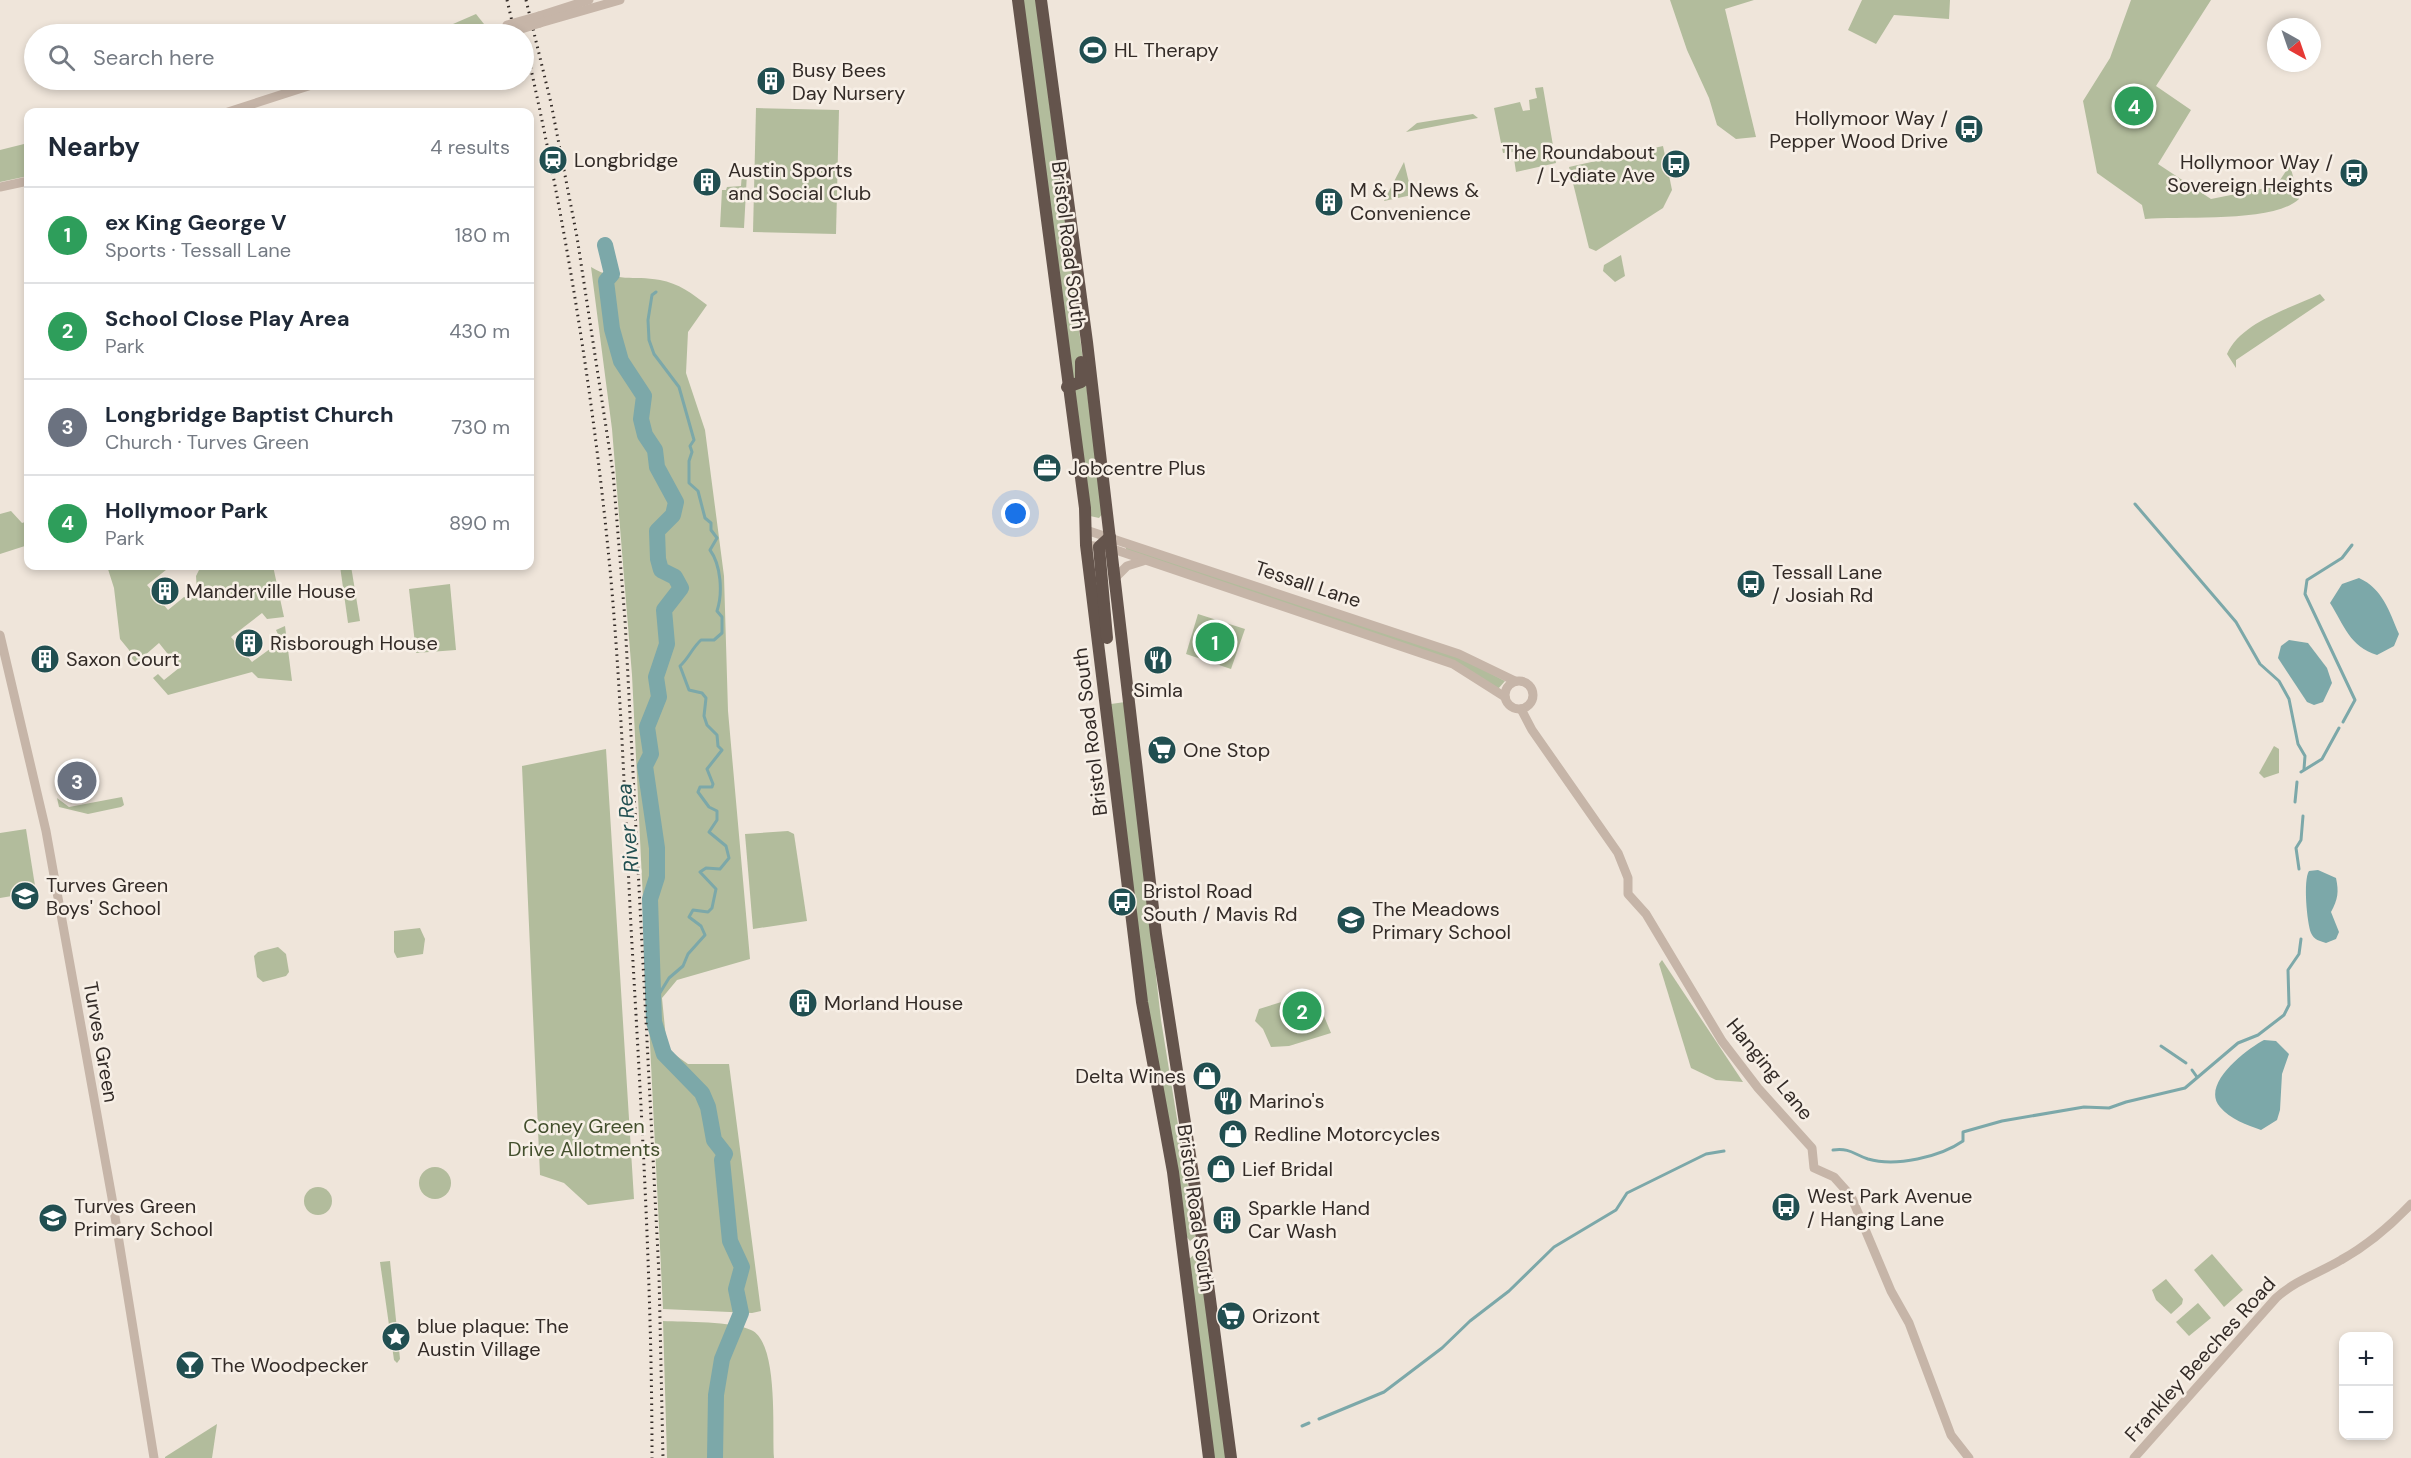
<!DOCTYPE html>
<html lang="en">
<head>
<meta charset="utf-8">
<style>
	body { margin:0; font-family:"DM Sans",sans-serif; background:#f6f6f7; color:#1f2937 }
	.controls { position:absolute; right:18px; bottom:18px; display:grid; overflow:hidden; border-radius:12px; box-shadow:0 3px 9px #0003 }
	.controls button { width:54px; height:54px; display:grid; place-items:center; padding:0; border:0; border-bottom:2px solid #e0e1e3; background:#fff; color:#1f2937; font:30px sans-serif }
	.compass { position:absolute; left:2267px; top:18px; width:54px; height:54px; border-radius:50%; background:#fff; box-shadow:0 3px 9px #0003; rotate:140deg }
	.you { position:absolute; left:1016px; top:514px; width:21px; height:21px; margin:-15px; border:4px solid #fff; border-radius:50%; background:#1a73e8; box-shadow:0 0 0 9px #1a73e833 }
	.badge { display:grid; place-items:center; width:39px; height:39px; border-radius:50%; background:#0f766e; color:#fff; font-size:20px; font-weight:700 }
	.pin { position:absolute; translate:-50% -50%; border:3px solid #fff; box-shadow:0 2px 6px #0006 }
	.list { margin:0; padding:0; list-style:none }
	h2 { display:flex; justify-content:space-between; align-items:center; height:78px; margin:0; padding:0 24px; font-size:26px }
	h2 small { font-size:20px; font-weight:400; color:#747a83 }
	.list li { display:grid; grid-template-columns:39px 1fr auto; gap:18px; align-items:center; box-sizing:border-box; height:96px; padding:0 24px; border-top:2px solid #e0e1e3 }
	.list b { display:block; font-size:22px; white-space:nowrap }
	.list p { margin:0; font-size:20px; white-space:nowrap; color:#747a83 }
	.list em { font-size:20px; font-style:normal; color:#747a83 }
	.icon { flex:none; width:33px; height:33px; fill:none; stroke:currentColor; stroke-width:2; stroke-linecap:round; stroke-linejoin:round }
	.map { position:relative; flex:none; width:2411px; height:1458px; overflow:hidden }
	.search { position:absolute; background:#fff; box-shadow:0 3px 9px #0003; left:24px; top:24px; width:510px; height:66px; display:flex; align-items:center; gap:15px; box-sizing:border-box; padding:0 21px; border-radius:33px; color:#747a83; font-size:22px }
	.panel { position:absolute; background:#fff; box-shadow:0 3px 9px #0003; left:24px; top:108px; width:510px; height:462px; border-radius:12px }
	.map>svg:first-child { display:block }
</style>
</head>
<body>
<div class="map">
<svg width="2411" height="1458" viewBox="0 0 2411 1458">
	<rect width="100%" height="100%" fill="#efe5da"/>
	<g fill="#b2bc9c">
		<path d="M 1022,0 L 1036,0 L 1103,513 L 1099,518 L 1090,516 Z"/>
		<path d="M 1670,0 L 1754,0 L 1725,9 L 1756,137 L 1736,139 L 1717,125 L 1709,98 L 1687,50 Z"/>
		<path d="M 1862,0 L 1950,0 L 1949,19 L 1894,15 L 1876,44 L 1848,30 Z"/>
		<path d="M 2131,0 L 2211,0 L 2156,86 L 2191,110 L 2158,164 L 2211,199 L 2276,186 L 2290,165 L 2299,199 C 2274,223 2182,216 2145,219 L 2142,205 L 2097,173 L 2083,101 L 2110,58 Z"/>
		<path d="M 476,14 L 484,24 L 445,34 L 430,34 Z"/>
		<path d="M 1543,87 L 1556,163 L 1516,172 L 1513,152 L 1503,153 L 1494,108 L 1520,102 L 1523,111 L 1530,110 L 1529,100 L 1537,98 L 1535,88 Z"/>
		<path d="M 756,108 L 839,110 L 836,234 L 753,232 Z"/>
		<path d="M 1473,114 L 1478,118 L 1406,132 L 1417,123 Z"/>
		<path d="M 28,143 L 28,176 L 0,182 L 0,150 Z"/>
		<path d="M 1663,146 L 1672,190 L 1663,208 L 1596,251 L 1589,248 L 1569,167 Z"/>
		<path d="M 1404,162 L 1412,195 L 1384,201 Z"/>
		<path d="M 742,173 L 747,173 L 744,228 L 720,227 L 722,190 L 726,190 L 727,187 L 741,186 Z"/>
		<path d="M 1621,255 L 1625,276 L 1615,282 L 1603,271 L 1604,265 Z"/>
		<path d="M 591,267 C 618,283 632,275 660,280 C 678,283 693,294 707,305 L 688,332 L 686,373 L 705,430 L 724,576 L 728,711 L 750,959 L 677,980 L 662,998 L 667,1049 L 688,1064 L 729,1064 L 761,1311 L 752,1313 L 663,1309 L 632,675 L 612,429 Z"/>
		<path d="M 2320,294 L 2325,300 L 2236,360 L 2236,368 L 2227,354 C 2241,322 2289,309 2320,294 Z"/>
		<path d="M 11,511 L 22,523 L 28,521 L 28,545 L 0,554 L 0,514 Z"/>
		<path d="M 1126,547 L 1457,656 L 1505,681 L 1498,689 L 1456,664 L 1126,550 Z"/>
		<path d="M 107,566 L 171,566 L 147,585 L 168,610 L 184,597 L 188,599 L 197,592 L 196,576 L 201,566 L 273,566 L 284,617 L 267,619 L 262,613 L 231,637 L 252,662 L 281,641 L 276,630 L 285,626 L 292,681 L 258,678 L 252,672 L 168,695 L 153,678 L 158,674 L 164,680 L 179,668 L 159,643 L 136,663 L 129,655 L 129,650 L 120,639 L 114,588 Z"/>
		<path d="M 340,566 L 351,566 L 360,621 L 348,623 Z"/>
		<path d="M 450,584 L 456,650 L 416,653 L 409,589 Z"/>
		<path d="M 1198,614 L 1245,629 L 1231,669 L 1186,654 Z"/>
		<path d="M 1125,702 L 1161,1020 L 1196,1236 L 1190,1241 L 1186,1236 L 1147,1010 L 1111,704 Z"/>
		<path d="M 2274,746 L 2279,749 L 2279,773 L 2264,778 L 2259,773 Z"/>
		<path d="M 606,749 L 634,1199 L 588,1205 L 564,1183 L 540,1175 L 522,766 Z"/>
		<path d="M 122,797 L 124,805 L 121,807 L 88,814 L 59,807 L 57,798 L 69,807 Z"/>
		<path d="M 26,829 L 36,892 L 0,898 L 0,833 Z"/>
		<path d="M 788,831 L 794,834 L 807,921 L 753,929 L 745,834 Z"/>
		<path d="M 420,928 L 425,939 L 423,954 L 397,958 L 394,952 L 394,931 Z"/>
		<path d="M 278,947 L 286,954 L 289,972 L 286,976 L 263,982 L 257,977 L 254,956 L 258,952 Z"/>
		<path d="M 1662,960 L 1743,1082 L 1716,1080 L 1691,1068 L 1659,964 Z"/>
		<path d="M 1314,992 L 1331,1033 L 1289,1046 L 1271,1047 L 1263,1029 L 1255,1021 L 1259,1009 Z"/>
		<circle cx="435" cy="1183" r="16"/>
		<circle cx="318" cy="1201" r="14"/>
		<path d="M 1196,1253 L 1200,1256 L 1227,1458 L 1213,1458 L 1188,1260 Z"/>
		<path d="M 2212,1254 L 2243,1290 L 2224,1307 L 2194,1270 Z"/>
		<path d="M 390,1261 L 400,1359 L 397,1363 L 394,1360 L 380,1262 Z"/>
		<path d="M 2166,1279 L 2183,1299 L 2182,1304 L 2171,1314 L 2156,1300 L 2152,1290 Z"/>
		<path d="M 2198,1303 L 2211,1318 L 2189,1336 L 2176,1322 Z"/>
		<path d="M 663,1321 C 685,1322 732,1321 751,1330 C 779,1342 772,1431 774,1458 L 667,1458 Z"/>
		<path d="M 217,1424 L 212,1458 L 165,1458 L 165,1457 Z"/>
	</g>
	<g fill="#7ca8a9">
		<path d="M 2359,578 C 2383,589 2389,611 2399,634 L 2394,646 L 2377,655 C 2350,647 2344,625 2330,603 L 2342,584 Z"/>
		<path d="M 2289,640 L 2308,643 L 2327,668 L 2332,683 L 2323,702 L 2314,705 L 2307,702 L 2278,658 L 2281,646 Z"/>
		<path d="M 2318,870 L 2336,878 C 2339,892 2338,899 2331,912 L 2339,932 L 2336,939 L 2326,943 C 2320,941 2314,940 2311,933 C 2307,923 2303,880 2309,871 Z"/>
		<path d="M 2264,1040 L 2276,1041 L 2289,1054 L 2282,1074 L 2280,1110 L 2277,1120 L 2261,1130 C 2247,1125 2230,1119 2220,1107 C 2200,1084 2247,1049 2264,1040 Z"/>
	</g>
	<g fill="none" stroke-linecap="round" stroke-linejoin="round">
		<g stroke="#7ca8a9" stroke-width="3">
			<path d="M 2135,504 L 2236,622 L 2260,664 L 2279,681 L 2289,699 L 2298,744 L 2305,756 L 2304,769"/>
			<path d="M 2343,722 L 2355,700 L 2305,594 L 2307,580 L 2342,558 L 2352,545"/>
			<path d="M 2301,772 L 2322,759 L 2339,728"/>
			<path d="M 2295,802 L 2297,782"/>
			<path d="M 2299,869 L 2296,848 L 2301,840 L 2303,816"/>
			<path d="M 654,1022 L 658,996 L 669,978 L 683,966 L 688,954 L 705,935 L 701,926 L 689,917 L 693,910 L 708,912 L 712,908 L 716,889 L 700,872 L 706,868 L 720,869 L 729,858 L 726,846 L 709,832 L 717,820 L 717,811 L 709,807 L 698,792 L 700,787 L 712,787 L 713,784 L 707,769 L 722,750 L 718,746 L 717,735 L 707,725 L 704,716 L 706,698 L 702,693 L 689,690 L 680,666 C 689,658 692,648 701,640 L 714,640 L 722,633 L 722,617 L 717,611 C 723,593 721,565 710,550 L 717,538 L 711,530 L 711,523 L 705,518 L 698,491 L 689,483 L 689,461 L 692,452 L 690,446 L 694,440 L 679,387 L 654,354 L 649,340 L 648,320 L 652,295 L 656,292"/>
			<path d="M 2161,1046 L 2186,1063"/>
			<path d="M 2192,1070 L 2197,1077"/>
			<path d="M 1833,1150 C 1851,1148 1853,1154 1868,1159 C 1896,1167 1940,1157 1963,1141 L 1963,1132 L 2002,1121 L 2084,1107 L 2109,1108 L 2126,1102 L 2185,1088 L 2238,1043 L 2258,1035 L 2284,1015 L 2289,1005 L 2288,970 L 2299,954 L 2301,939"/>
			<path d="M 1319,1419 L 1384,1392 L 1442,1348 L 1470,1321 L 1509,1291 L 1554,1247 L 1616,1210 L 1627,1193 L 1706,1154 L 1724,1151"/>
			<path d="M 1302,1426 L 1309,1423"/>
		</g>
		<path stroke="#7ca8a9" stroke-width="16" d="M 605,245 L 612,274 L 606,281 L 612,329 L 621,361 L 644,396 L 641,419 L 645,435 L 655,450 L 657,467 L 676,502 L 673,515 L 657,531 L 658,559 L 661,570 L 675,577 L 681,588 L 664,610 L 667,644 L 656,677 L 659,697 L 647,727 L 651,754 L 645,766 L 657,848 L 657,877 L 650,899 L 654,1022 L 664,1054 L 702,1093 L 708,1107 L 714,1140 L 725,1154 L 722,1160 L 730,1241 L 742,1267 L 736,1289 L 741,1313 L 722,1359 L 716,1395 L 715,1458"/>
		<g stroke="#c6b5a8" stroke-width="9">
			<path d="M 539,16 L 589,0"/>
			<path d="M 540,23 L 620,0"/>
			<path d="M 488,34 L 509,33"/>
			<path d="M 228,112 L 327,80"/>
			<path d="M 0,187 L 28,181"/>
			<path d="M 1086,530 L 1459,654 L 1515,681"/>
			<path d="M 1086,545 L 1110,548 L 1453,664 L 1505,697"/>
			<path d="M 1114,579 L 1127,566 L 1143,561"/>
			<path d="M 0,635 L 46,831 L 112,1198 L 154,1458"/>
			<circle cx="1519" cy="695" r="14"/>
			<path d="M 1521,709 L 1532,730 L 1618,853 L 1628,878 L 1628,894 L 1646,914 L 1722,1041 L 1758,1088 L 1812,1148 L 1814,1168 L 1834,1177 L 1851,1196 L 1891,1291 L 1909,1323 L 1951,1435 L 1969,1458"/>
			<path d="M 2134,1458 L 2276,1298 C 2296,1280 2319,1273 2341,1260 C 2368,1245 2390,1226 2411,1204"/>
		</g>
		<g stroke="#64544c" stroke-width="12">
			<path d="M 1018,0 L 1085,508 L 1086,545 L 1142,1002 L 1173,1172 L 1209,1458"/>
			<path d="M 1041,0 L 1087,342 L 1156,934 L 1197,1201 L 1231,1458"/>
			<path d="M 1067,387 L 1081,382 L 1081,362"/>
			<path d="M 1107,638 L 1099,547 L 1110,537"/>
		</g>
		<g stroke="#332b27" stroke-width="3" stroke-dasharray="1.5 4.5" stroke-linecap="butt">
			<path d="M 507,0 L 515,34"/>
			<path d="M 526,0 L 551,103 L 577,237 L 613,473 L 625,620 L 646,1021 L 659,1275 L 663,1458"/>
			<path d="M 524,38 C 564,213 593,390 610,569 C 621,688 625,808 631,927 C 641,1104 652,1281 652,1458"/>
		</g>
		<g stroke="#c6b5a8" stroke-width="9">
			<path d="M 507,25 L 539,16"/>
			<path d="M 509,33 L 540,23"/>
		</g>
	</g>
	<defs>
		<g id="stadium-disc" transform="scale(1.5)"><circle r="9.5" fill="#214f51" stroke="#f7efe6"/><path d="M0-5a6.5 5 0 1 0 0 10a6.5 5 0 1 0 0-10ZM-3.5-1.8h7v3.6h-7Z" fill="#fff"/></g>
		<g id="building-disc" transform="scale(1.5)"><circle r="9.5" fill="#214f51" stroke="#f7efe6"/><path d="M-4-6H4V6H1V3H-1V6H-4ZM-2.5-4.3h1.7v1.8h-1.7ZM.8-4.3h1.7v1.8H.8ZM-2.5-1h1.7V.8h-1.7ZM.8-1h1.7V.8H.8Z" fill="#fff"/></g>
		<g id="bus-disc" transform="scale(1.5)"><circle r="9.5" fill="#214f51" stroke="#f7efe6"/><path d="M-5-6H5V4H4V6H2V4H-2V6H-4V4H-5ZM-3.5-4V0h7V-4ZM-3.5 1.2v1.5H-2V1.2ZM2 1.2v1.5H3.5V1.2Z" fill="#fff"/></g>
		<g id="station-disc" transform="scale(1.5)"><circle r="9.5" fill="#214f51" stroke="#f7efe6"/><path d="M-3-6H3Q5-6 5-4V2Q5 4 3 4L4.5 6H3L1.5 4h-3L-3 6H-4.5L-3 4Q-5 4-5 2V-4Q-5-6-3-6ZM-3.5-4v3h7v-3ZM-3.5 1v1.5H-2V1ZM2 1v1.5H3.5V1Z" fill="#fff"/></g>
		<g id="office-disc" transform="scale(1.5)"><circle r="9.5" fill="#214f51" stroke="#f7efe6"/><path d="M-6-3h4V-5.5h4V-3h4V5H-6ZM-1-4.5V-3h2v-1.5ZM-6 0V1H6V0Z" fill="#fff"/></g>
		<g id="restaurant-disc" transform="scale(1.5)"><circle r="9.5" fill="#214f51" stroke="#f7efe6"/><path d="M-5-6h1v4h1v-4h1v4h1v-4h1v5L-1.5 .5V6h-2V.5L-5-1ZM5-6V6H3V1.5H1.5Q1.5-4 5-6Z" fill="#fff"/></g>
		<g id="supermarket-disc" transform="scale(1.5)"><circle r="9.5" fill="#214f51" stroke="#f7efe6"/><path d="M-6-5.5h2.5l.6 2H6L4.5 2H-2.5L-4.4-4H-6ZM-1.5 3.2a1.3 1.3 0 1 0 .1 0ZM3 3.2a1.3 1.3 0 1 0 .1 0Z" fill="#fff"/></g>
		<g id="school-disc" transform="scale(1.5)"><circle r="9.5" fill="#214f51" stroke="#f7efe6"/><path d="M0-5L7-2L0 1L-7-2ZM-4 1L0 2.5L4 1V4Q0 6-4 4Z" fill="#fff"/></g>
		<g id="shop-disc" transform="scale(1.5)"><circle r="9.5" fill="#214f51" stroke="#f7efe6"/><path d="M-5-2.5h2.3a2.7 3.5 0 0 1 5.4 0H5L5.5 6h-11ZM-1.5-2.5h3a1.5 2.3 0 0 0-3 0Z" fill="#fff"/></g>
		<g id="sight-disc" transform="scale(1.5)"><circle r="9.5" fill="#214f51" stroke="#f7efe6"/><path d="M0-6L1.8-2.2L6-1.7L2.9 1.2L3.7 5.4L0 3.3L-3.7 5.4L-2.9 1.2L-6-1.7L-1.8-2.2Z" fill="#fff"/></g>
		<g id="bar-disc" transform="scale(1.5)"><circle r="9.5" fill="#214f51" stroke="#f7efe6"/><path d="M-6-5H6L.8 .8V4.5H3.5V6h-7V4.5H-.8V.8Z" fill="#fff"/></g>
	</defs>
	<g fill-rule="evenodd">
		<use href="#stadium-disc" x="1093" y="50"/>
		<use href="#building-disc" x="771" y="81"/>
		<use href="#bus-disc" x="1969" y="129"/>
		<use href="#station-disc" x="553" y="160"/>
		<use href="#bus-disc" x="1676" y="164"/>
		<use href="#bus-disc" x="2354" y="173"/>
		<use href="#building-disc" x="707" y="182"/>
		<use href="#building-disc" x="1329" y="202"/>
		<use href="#office-disc" x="1047" y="468"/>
		<use href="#bus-disc" x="1751" y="584"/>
		<use href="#building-disc" x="165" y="591"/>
		<use href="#building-disc" x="249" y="643"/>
		<use href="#building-disc" x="45" y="659"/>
		<use href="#restaurant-disc" x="1158" y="660"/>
		<use href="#supermarket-disc" x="1162" y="750"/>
		<use href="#school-disc" x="25" y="896"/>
		<use href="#bus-disc" x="1122" y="902"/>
		<use href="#school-disc" x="1351" y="920"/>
		<use href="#building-disc" x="803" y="1003"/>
		<use href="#shop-disc" x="1207" y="1076"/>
		<use href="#restaurant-disc" x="1228" y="1101"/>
		<use href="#shop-disc" x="1233" y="1134"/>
		<use href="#shop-disc" x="1221" y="1169"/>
		<use href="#bus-disc" x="1786" y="1207"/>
		<use href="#school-disc" x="53" y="1218"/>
		<use href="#building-disc" x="1227" y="1220"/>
		<use href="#supermarket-disc" x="1231" y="1316"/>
		<use href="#sight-disc" x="396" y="1337"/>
		<use href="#bar-disc" x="190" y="1365"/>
	</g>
	<g text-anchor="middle" stroke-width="5" stroke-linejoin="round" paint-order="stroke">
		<g font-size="20" fill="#332b27" stroke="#f7efe6" text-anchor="start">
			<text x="1114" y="57">HL Therapy</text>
			<text x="792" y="77">Busy Bees<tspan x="792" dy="23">Day Nursery</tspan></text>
			<text x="1948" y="125" text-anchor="end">Hollymoor Way /<tspan x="1948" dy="23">Pepper Wood Drive</tspan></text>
			<text x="1655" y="159" text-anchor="end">The Roundabout<tspan x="1655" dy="23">/ Lydiate Ave</tspan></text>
			<text x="574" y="167">Longbridge</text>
			<text x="2333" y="169" text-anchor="end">Hollymoor Way /<tspan x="2333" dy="23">Sovereign Heights</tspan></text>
			<text x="728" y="177">Austin Sports<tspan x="728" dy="23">and Social Club</tspan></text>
			<text x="1350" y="197">M &amp; P News &amp;<tspan x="1350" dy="23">Convenience</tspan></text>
			<text x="1068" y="475">Jobcentre Plus</text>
			<text x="1772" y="579">Tessall Lane<tspan x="1772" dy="23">/ Josiah Rd</tspan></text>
			<text x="186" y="598">Manderville House</text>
			<text x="270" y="650">Risborough House</text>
			<text x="66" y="666">Saxon Court</text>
			<text x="1158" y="697" text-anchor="middle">Simla</text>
			<text x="1183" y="757">One Stop</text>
			<text x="46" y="892">Turves Green<tspan x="46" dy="23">Boys' School</tspan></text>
			<text x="1143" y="898">Bristol Road<tspan x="1143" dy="23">South / Mavis Rd</tspan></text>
			<text x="1372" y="916">The Meadows<tspan x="1372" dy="23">Primary School</tspan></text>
			<text x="824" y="1010">Morland House</text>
			<text x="1186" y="1083" text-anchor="end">Delta Wines</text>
			<text x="1249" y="1108">Marino's</text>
			<text x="1254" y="1141">Redline Motorcycles</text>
			<text x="1242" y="1176">Lief Bridal</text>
			<text x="1807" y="1203">West Park Avenue<tspan x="1807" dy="23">/ Hanging Lane</tspan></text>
			<text x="74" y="1213">Turves Green<tspan x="74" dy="23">Primary School</tspan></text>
			<text x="1248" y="1215">Sparkle Hand<tspan x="1248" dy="23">Car Wash</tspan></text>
			<text x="1252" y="1323">Orizont</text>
			<text x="417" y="1333">blue plaque: The<tspan x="417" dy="23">Austin Village</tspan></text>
			<text x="211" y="1372">The Woodpecker</text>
		</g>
		<g font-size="20" fill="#332b27" stroke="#f7efe6">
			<text transform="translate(1069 245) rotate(83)" y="7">Bristol Road South</text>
			<text transform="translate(1308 584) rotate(18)" y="7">Tessall Lane</text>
			<text transform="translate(1090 732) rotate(-97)" y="7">Bristol Road South</text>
			<text transform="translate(101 1042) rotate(80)" y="7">Turves Green</text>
			<text transform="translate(1770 1069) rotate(51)" y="7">Hanging Lane</text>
			<text transform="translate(1196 1208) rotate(82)" y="7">Bristol Road South</text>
			<text transform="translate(2200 1359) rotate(-48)" y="7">Frankley Beeches Road</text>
		</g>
		<g font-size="20" fill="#434f2d" stroke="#f7efe6">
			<text x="584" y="1133">Coney Green<tspan x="584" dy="23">Drive Allotments</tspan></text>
		</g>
		<g font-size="21" font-style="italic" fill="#214f51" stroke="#f7efe6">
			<text transform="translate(628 828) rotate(-95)" y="7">River Rea</text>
		</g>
	</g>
</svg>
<div class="controls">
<button>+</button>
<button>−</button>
</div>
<svg class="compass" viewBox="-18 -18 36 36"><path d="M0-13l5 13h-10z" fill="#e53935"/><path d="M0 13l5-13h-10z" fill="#747a83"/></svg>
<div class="you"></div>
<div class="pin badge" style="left:1215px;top:642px;background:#2e9e5b">1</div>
<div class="pin badge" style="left:1302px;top:1011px;background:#2e9e5b">2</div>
<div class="pin badge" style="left:77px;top:781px;background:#6b7280">3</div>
<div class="pin badge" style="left:2134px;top:106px;background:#2e9e5b">4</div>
<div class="search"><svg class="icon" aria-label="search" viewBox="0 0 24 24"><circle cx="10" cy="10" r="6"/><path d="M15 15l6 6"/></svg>Search here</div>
<section class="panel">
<h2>Nearby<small>4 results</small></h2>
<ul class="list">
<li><span class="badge" style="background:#2e9e5b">1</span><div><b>ex King George V</b><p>Sports · Tessall Lane</p></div><em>180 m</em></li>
<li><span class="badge" style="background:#2e9e5b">2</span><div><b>School Close Play Area</b><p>Park</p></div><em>430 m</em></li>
<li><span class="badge" style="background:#6b7280">3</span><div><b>Longbridge Baptist Church</b><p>Church · Turves Green</p></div><em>730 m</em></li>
<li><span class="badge" style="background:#2e9e5b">4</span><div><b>Hollymoor Park</b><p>Park</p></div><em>890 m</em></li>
</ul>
</section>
</div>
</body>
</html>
